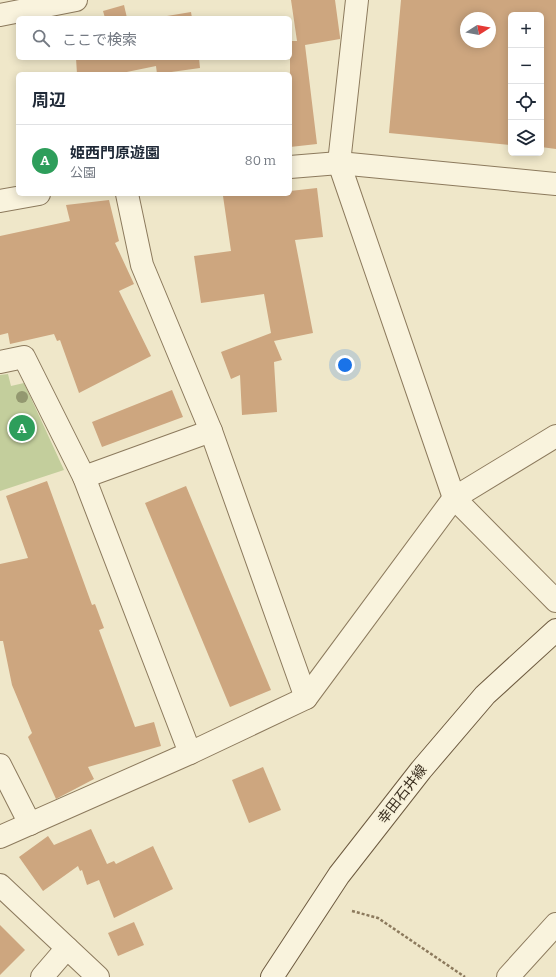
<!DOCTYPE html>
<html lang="ja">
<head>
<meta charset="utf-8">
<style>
	body { margin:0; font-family:Bitter,"Noto Sans JP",serif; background:#f2f2f3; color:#1f2937 }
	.controls { position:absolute; right:12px; top:12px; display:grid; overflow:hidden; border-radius:6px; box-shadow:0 2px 10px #0003 }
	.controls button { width:36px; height:36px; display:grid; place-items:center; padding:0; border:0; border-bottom:1px solid #e0e1e3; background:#fff; color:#1f2937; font:20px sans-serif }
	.compass { position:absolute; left:460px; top:12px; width:36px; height:36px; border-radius:50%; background:#fff; box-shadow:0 2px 10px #0003; rotate:79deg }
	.you { position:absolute; left:345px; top:365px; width:14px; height:14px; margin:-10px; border:3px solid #fff; border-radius:50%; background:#1a73e8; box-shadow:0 0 0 6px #1a73e833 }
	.badge { display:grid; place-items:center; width:26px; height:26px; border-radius:50%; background:#9b362d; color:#fff; font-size:13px; font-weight:700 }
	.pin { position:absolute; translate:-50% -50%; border:2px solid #fff; box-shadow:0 1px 4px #0006 }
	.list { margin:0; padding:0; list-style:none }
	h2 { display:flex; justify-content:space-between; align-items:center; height:52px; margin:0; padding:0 16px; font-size:17px }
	h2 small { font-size:13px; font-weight:400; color:#747a83 }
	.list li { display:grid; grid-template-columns:26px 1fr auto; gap:12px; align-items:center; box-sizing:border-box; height:72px; padding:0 16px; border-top:1px solid #e0e1e3 }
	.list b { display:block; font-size:15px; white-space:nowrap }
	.list p { margin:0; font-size:13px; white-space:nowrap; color:#747a83 }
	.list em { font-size:13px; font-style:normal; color:#747a83 }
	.icon { flex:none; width:22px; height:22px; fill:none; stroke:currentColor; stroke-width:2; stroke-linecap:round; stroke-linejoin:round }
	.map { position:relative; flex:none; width:556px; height:977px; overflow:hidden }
	.search { position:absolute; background:#fff; box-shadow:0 2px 10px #0003; left:16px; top:16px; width:276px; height:44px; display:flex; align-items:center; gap:10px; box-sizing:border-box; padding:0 14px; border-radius:6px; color:#747a83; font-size:15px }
	.panel { position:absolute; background:#fff; box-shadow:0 2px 10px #0003; left:16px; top:72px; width:276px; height:124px; border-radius:6px }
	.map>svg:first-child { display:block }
</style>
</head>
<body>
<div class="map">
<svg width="556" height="977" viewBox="0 0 556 977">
	<rect width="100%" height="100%" fill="#efe7c9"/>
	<path fill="#c3ce9c" d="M 8,374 L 11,386 L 24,383 L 64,470 L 0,491 L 0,375 Z"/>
	<g fill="#cda67f" fill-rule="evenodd">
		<path d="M 291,0 L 335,0 L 340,37 L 340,39 L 305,45 L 317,144 L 290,147 L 290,41 L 297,41 Z"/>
		<path d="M 401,0 L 556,0 L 556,149 L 541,147 L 541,15 L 511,15 L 511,145 L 389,133 ZM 466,18 L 490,18 L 490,42 L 466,42 Z"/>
		<path d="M 124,5 L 127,18 L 105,18 L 103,11 Z"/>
		<path d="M 191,12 L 192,18 L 155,18 Z"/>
		<path d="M 76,58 L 199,58 L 200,68 L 157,74 L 156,66 L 117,74 L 77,74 Z"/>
		<path d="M 317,188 L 323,237 L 295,240 L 313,333 L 274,341 L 282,360 L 274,362 L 277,412 L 242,415 L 240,375 L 231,379 L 221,352 L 271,333 L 264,294 L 201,303 L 194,256 L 231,251 L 223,196 L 243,194 L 290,194 L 290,191 Z"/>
		<path d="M 109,200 L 119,241 L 115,243 L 134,284 L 119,291 L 151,356 L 79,393 L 60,340 L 57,341 L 54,334 L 10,344 L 8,333 L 0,335 L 0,236 L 70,221 L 66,205 Z"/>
		<path d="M 172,390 L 183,417 L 102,447 L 92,422 Z"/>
		<path d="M 47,481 L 92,605 L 95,604 L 104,628 L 99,630 L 135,727 L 154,722 L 161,746 L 88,767 L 94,779 L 56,799 L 28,737 L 32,733 L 12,685 L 3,641 L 0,641 L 0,564 L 28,558 L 6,496 Z"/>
		<path d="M 186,486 L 271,690 L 230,707 L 145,503 Z"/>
		<path d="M 263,767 L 281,810 L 249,823 L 232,780 Z"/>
		<path d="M 91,829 L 107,864 L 114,861 L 116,864 L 153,846 L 173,889 L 114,918 L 99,880 L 87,885 L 82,870 L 80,871 L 78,866 L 43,891 L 19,857 L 48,836 L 54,845 Z"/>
		<path d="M 134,922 L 144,945 L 118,956 L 108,933 Z"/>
		<path d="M 0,925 L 25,950 L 0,975 Z"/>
	</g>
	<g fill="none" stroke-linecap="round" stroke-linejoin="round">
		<g stroke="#8c7a5d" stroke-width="24">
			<g id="minor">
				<path d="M 357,0 L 339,163 L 454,498 L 556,601"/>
				<path d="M 0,15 L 76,0"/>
				<path d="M 290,167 L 339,163 L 556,184"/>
				<path d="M 127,194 L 142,265 L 211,431 L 306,698"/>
				<path d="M 0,201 L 39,194"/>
				<path d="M 0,362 L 24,357 L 84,477 L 190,753"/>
				<path d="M 84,477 L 211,431"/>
				<path d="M 0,765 L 30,824"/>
				<path d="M 0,837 L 190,753 L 306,698 L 454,498 L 556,436"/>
				<path d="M 42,977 L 67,948"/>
				<path d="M 508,977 L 556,924"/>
			</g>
		</g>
		<g stroke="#8c7a5d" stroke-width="24">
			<path id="tertiary" d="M 0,885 L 98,977"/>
		</g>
		<g stroke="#6e5b40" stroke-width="24">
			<path id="secondary" d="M 272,977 L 339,875 L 421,770 L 485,695 L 556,630"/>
		</g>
		<path stroke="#8c7a5d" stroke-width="2.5" stroke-dasharray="3 2" stroke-linecap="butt" d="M 352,911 L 378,918 L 465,977"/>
		<use href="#minor" stroke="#f9f3dd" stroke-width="22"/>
		<use href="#tertiary" stroke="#f9f3dd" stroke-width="22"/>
		<use href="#secondary" stroke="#f9f3dd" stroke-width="22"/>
	</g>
	<circle fill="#939870" cx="22" cy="397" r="6"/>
	<g text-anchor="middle" stroke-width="3" stroke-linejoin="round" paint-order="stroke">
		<g font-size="14" fill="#3c3021" stroke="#f6f0d9">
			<text transform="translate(402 794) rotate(-52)" y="5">幸田石井線</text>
		</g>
	</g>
</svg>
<div class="controls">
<button>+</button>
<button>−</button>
<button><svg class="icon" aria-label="locate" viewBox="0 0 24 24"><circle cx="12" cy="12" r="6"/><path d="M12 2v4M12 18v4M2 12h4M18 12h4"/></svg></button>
<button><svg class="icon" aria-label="layers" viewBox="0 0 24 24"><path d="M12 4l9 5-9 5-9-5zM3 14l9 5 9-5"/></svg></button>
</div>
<svg class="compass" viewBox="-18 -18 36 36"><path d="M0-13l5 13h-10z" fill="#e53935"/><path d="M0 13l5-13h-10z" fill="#747a83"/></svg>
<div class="you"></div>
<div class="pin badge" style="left:22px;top:428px;background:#2e9e5b">A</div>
<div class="search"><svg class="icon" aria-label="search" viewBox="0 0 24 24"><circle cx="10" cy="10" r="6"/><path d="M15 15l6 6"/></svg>ここで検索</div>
<section class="panel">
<h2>周辺<small></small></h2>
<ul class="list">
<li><span class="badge" style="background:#2e9e5b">A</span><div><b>姫西門原遊園</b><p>公園</p></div><em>80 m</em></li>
</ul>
</section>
</div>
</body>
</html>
